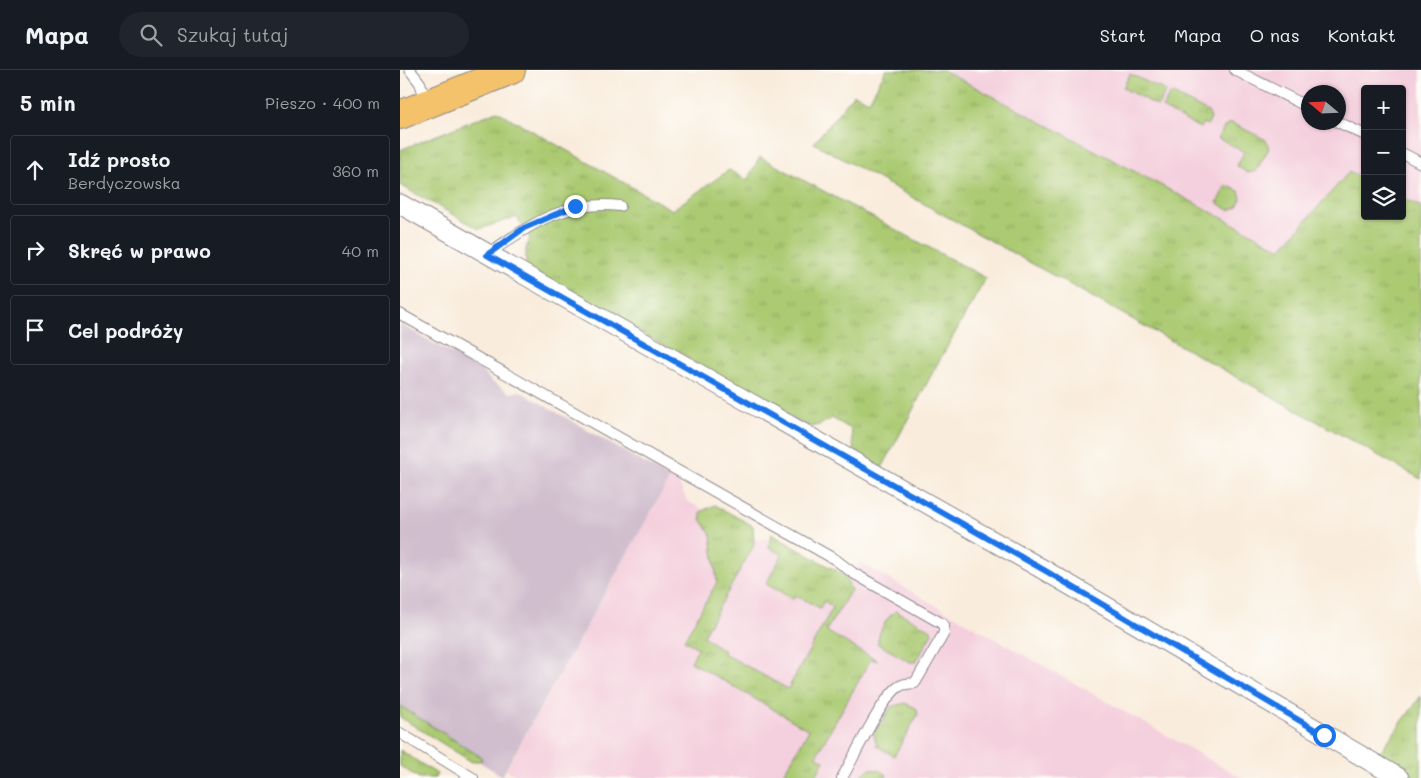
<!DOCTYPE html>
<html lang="pl">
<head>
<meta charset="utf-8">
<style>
	body { margin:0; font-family:Mali,sans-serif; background:#20242c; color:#f1f3f6 }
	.controls { position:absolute; right:15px; top:15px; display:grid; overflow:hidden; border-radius:5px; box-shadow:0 1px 4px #0004 }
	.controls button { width:45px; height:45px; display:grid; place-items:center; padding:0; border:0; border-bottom:1px solid #363941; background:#171b24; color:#f1f3f6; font:25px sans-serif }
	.compass { position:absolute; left:901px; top:15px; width:45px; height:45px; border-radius:50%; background:#171b24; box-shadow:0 1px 4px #0004; rotate:289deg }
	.stop { position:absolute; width:15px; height:15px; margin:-11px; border:4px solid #1a73e8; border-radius:50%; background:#fff }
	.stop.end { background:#1a73e8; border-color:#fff; box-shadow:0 1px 5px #0008 }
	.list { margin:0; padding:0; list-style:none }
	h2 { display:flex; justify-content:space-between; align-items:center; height:65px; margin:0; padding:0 20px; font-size:21px }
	h2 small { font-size:16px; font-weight:400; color:#9ea1a6 }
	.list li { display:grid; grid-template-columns:32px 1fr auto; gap:15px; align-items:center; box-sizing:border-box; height:70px; margin:0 10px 10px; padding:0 10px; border:1px solid #363941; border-radius:5px }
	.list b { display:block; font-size:19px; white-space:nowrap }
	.list p { margin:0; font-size:16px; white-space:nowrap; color:#9ea1a6 }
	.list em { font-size:16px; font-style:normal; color:#9ea1a6 }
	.icon { flex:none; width:28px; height:28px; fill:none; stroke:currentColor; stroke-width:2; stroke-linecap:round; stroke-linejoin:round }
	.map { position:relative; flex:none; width:1021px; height:708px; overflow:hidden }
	header { display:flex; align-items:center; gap:30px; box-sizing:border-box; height:70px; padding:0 25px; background:#171b24; border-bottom:1px solid #363941 }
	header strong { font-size:24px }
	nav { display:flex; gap:28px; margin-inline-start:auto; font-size:18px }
	.search { width:350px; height:45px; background:#20242c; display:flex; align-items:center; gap:12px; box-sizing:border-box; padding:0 18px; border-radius:28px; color:#9ea1a6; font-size:19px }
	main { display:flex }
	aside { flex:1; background:#171b24 }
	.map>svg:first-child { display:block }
</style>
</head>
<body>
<header>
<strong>Mapa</strong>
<div class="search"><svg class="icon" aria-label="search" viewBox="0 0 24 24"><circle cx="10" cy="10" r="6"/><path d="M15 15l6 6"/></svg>Szukaj tutaj</div>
<nav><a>Start</a><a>Mapa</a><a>O nas</a><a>Kontakt</a></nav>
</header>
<main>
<aside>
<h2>5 min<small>Pieszo · 400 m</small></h2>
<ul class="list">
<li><svg class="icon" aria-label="ahead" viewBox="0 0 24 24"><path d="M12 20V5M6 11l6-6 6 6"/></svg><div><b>Idź prosto</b><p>Berdyczowska</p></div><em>360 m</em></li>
<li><svg class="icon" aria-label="right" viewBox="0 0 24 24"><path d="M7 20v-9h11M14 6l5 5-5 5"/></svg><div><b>Skręć w prawo</b></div><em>40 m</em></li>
<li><svg class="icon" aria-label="arrive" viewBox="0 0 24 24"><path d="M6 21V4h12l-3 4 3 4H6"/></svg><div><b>Cel podróży</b></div></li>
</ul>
</aside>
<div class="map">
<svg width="1021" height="708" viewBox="0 0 1021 708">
	<defs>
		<pattern id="grass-tufts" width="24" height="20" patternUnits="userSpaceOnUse" patternTransform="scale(1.25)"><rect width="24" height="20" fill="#abca72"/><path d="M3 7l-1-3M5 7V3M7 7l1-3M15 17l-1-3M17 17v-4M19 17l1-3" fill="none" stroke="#93ad64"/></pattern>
	</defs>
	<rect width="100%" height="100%" fill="#fdfcf7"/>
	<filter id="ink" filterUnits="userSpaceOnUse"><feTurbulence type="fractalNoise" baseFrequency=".02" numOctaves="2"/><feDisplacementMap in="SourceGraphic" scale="10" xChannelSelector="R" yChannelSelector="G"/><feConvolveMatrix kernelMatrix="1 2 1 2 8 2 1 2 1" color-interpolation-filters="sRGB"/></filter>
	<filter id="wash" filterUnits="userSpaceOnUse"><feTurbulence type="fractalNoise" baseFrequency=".0096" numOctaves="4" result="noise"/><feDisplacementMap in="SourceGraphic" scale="20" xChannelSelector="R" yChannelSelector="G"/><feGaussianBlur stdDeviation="1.12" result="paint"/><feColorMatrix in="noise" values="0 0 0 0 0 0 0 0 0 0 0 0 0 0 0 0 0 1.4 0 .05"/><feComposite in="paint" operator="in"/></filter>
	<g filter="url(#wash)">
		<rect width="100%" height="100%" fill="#f9ecdc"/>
		<g fill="#f4cfdd" fill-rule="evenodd">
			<path d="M 543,0 L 1021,0 L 1021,137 L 1002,128 L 1002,19 L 965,19 L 965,110 L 949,102 L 881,179 ZM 908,22 L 938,22 L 938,52 L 908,52 Z"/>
			<path d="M 270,408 L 278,411 L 287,431 L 302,439 L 315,435 L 353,456 L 355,470 L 371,469 L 447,511 L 461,493 L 842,708 L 122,708 L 106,700 Z"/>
		</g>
		<path fill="#d0bdcd" d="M 0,254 L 81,300 L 92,312 L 111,323 L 120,321 L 270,408 L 102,706 L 0,642 Z"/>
		<g fill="url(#grass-tufts)" stroke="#667656">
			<path d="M 486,0 L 543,0 L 881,179 L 949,102 L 965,110 L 965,146 L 1002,146 L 1002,128 L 1021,137 L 1021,409 L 414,73 L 454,24 L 469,31 Z"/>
			<path d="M 730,4 L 766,21 L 758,36 L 723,18 Z"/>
			<path d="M 771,23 L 808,42 L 811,49 L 807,55 L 803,53 L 800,58 L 762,38 Z"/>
			<path d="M 97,41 L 272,140 L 329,100 L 347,110 L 360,87 L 586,208 L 534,300 L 482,398 L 454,382 L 451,359 L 432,348 L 420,355 L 408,357 L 126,197 L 126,179 L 130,168 L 117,147 L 79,159 L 0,115 L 0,80 Z"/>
			<path d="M 832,53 L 866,70 L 869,78 L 856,101 L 848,103 L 837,96 L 844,82 L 818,68 L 825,56 Z"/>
			<path d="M 826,115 L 839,121 L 841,128 L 837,137 L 829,140 L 817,133 Z"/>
			<path d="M 315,435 L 353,456 L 354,475 L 303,566 L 324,581 L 323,583 L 388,619 L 433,537 L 424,531 L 420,538 L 395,525 L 393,529 L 366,514 L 382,485 L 369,477 L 371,464 L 444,505 L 451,520 L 426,561 L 478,591 L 471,589 L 416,686 L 424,691 L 415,708 L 381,708 L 409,660 L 291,592 L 298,578 L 284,570 L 317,512 L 311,465 L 301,449 L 301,442 Z"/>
			<path d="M 496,541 L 530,559 L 532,563 L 516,592 L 510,592 L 478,574 C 476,565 488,545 496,541 Z"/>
			<path d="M 1021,626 L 1021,708 L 1016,708 L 977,686 Z"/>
			<path d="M 505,633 L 516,638 L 518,644 L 494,686 L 477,676 L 474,664 L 491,637 Z"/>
			<path d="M 0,636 L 81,687 L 82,690 L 72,692 L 0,647 Z"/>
			<path d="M 0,680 L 37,704 L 35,708 L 19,708 L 0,696 Z"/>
			<path d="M 470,699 L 478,700 L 487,705 L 486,708 L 457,708 Z"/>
		</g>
	</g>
	<g filter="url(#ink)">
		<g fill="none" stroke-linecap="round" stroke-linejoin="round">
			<g stroke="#8e878c" stroke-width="12">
				<g id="service">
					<path d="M 10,0 L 20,13 L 27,33"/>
					<path d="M 835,0 L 908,37"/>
					<path d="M 938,52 L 965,65"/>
					<path d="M 1002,83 L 1021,93"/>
					<path d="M 87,185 C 128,155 167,129 220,136"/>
					<path d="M 0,244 L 436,490 L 453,503 L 541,553 L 544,556 L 544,563 L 515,613 C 508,614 502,613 497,618 C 480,632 454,687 442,708"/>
					<path d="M 0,663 L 73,708"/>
				</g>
			</g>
			<g stroke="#8e878c" stroke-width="21">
				<path id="minor" d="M 0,134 L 644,500 L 999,708"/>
			</g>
			<g stroke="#8e878c" stroke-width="30">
				<path id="primary" d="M 0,45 L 111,0"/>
			</g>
			<use href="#service" stroke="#fff" stroke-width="10"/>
			<use href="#minor" stroke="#fff" stroke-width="19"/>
			<use href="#primary" stroke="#f3c26a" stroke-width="28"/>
		</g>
	</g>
	<g fill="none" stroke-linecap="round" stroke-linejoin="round" filter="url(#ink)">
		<path stroke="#1a73e8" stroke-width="6" d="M 175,136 L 124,158 L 87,185 L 644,500 L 924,665"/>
	</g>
</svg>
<div class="controls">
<button>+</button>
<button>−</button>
<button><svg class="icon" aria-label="layers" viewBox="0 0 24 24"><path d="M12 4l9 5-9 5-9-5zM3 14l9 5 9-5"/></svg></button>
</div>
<svg class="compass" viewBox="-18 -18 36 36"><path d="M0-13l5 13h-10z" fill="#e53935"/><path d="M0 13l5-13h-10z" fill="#9ea1a6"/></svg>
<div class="stop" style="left:924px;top:665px"></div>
<div class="stop end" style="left:175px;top:136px"></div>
</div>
</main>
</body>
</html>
